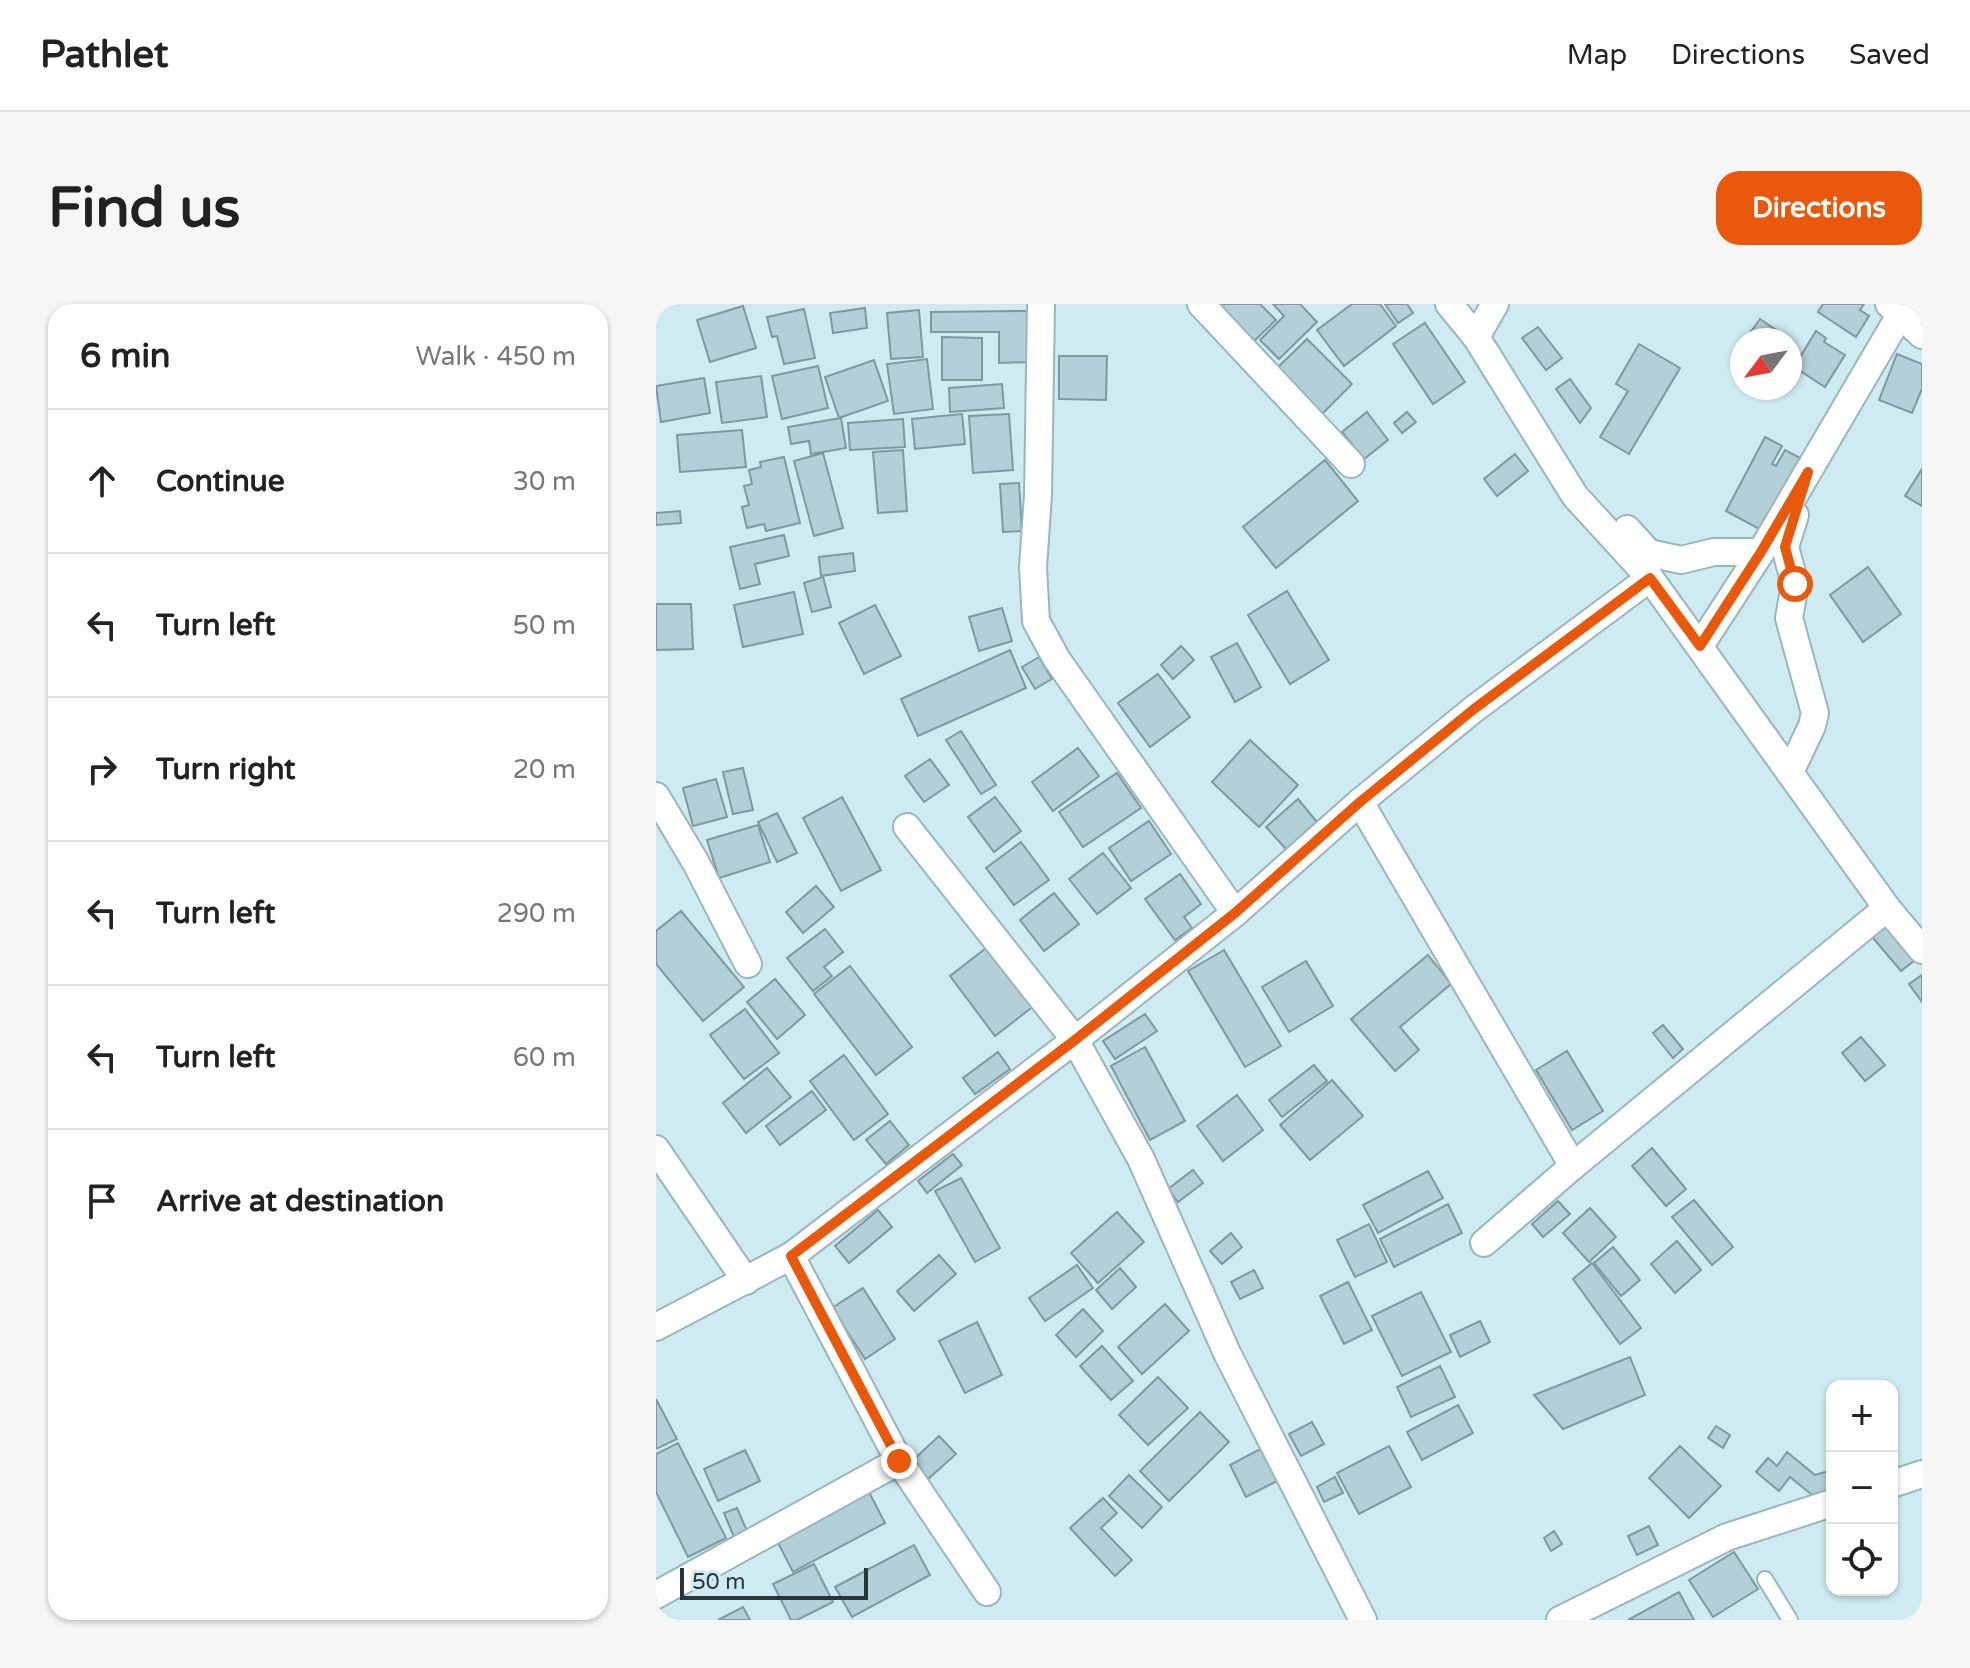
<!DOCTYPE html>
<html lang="en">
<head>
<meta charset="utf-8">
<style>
	body { margin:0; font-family:"Varela Round",sans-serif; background:#f6f6f6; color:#222 }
	.controls { position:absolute; right:24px; bottom:24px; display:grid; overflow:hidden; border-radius:16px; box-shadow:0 2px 6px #0004 }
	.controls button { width:72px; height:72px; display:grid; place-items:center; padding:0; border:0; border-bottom:2px solid #e0e0e0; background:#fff; color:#222; font:40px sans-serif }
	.compass { position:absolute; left:1074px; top:24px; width:72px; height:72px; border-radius:50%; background:#fff; box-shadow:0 2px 6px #0004; rotate:238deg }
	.scale { position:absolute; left:24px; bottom:20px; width:188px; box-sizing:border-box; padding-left:8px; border:4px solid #2a3639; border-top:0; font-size:22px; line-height:28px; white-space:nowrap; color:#2a3639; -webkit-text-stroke:6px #ceebf2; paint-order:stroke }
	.stop { position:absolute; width:24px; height:24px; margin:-18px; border:6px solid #ea580c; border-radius:50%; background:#fff }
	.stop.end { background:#ea580c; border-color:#fff; box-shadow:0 2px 8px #0008 }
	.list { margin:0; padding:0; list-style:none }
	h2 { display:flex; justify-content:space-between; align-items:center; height:104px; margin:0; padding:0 32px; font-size:34px }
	h2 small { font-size:26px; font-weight:400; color:#767676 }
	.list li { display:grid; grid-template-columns:52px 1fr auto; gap:24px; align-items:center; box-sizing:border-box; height:144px; padding:0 32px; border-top:2px solid #e0e0e0 }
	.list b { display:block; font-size:30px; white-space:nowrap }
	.list em { font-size:26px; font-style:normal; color:#767676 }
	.icon { flex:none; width:44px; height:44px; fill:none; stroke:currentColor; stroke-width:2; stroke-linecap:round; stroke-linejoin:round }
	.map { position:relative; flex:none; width:1266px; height:1316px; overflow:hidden; border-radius:24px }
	header { display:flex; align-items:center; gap:48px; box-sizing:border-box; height:112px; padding:0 40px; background:#fff; border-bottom:2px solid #e0e0e0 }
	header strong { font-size:38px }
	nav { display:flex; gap:44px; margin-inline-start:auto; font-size:28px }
	.intro { display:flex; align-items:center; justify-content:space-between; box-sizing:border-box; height:192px; padding:0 48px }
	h1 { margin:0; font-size:56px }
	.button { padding:20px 36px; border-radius:24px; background:#ea580c; color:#fff; font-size:28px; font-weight:700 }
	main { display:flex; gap:48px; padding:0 48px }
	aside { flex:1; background:#fff; border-radius:24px; box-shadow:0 2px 6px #0004 }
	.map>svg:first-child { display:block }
</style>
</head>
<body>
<header>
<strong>Pathlet</strong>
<nav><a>Map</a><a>Directions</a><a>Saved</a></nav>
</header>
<div class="intro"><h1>Find us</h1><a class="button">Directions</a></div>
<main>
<aside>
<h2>6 min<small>Walk · 450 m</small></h2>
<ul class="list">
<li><svg class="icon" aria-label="ahead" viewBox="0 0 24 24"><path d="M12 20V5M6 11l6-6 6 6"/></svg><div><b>Continue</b></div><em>30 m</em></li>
<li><svg class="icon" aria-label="left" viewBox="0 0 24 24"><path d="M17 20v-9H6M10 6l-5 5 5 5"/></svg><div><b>Turn left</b></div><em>50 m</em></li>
<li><svg class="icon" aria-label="right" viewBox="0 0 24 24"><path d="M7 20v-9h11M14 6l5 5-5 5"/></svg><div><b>Turn right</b></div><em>20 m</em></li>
<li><svg class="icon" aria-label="left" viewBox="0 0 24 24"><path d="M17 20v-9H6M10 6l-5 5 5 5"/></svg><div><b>Turn left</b></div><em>290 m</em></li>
<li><svg class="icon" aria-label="left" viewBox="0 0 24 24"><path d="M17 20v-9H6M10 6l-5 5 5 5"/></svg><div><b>Turn left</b></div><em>60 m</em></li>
<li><svg class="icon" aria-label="arrive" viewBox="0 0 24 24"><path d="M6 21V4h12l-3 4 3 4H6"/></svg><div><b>Arrive at destination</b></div></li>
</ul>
</aside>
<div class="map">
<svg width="1266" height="1316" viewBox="0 0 1266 1316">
	<rect width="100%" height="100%" fill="#ceebf2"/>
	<g fill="#b3cfd7" stroke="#7e99a0" stroke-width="2">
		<path d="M 560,0 L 604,0 L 620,16 L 597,38 Z"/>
		<path d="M 617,0 L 644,0 L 661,18 L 623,55 L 604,36 L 628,12 Z"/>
		<path d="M 696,0 L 724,0 L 740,22 L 688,62 L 661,26 Z"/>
		<path d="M 729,0 L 751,0 L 757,9 L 742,19 Z"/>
		<path d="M 1167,0 L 1208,0 L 1204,6 L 1213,12 L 1200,33 L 1162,8 Z"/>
		<path d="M 87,2 L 100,44 L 54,58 L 41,16 Z"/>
		<path d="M 209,4 L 211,24 L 177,29 L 174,9 Z"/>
		<path d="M 148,5 L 159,54 L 128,60 L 121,32 L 116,33 L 111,13 Z"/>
		<path d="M 263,6 L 267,53 L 235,55 L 231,9 Z"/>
		<path d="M 371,7 L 372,58 L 343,59 L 343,28 L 275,28 L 275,8 Z"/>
		<path d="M 1104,15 L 1123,28 L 1117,36 L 1089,36 Z"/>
		<path d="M 769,19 L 809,78 L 777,100 L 737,40 Z"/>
		<path d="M 882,23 L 906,54 L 890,66 L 866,34 Z"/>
		<path d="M 1160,27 L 1170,34 L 1168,38 L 1189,51 L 1169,83 L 1138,63 Z"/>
		<path d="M 286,33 L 326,34 L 326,76 L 286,76 Z"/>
		<path d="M 651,35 L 696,80 L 664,112 L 619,66 Z"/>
		<path d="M 983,40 L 1024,64 L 973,150 L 944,133 L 972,87 L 960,80 Z"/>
		<path d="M 1241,50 L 1266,60 L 1266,85 L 1256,109 L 1223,96 Z"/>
		<path d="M 403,52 L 451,52 L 450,96 L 403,95 Z"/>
		<path d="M 271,55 L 277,105 L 238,110 L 231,60 Z"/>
		<path d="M 218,56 L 232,97 L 183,114 L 169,73 Z"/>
		<path d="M 162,62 L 172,104 L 126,115 L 116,72 Z"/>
		<path d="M 105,72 L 111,113 L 66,119 L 60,78 Z"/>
		<path d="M 48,74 L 54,109 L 5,118 L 0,82 Z"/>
		<path d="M 914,75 L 935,104 L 924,119 L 900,85 Z"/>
		<path d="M 346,80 L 348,104 L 294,108 L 293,84 Z"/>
		<path d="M 711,108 L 732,136 L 708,155 L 686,128 Z"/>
		<path d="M 751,108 L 760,118 L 746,129 L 738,119 Z"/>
		<path d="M 306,110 L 309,140 L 259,145 L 256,115 Z"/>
		<path d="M 353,110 L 357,166 L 317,169 L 313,112 Z"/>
		<path d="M 185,114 L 190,144 L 155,150 L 153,137 L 135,140 L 132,123 Z"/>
		<path d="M 247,115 L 249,143 L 194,146 L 192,119 Z"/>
		<path d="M 86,126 L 90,163 L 24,168 L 21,131 Z"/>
		<path d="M 1109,133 L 1126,142 L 1116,160 L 1120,162 L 1129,146 L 1146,155 L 1107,227 L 1070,207 Z"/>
		<path d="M 247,146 L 251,207 L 222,209 L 217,148 Z"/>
		<path d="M 167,149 L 187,224 L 158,232 L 138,157 Z"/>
		<path d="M 859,150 L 872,167 L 841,192 L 828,175 Z"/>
		<path d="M 128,153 L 144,219 L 110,227 L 108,220 L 91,224 L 86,203 L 93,201 L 88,182 L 96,180 L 93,166 L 105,163 L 104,158 Z"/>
		<path d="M 669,156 L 702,197 L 620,264 L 587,223 Z"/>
		<path d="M 1266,165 L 1266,202 L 1249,192 Z"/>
		<path d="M 363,179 L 366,227 L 347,228 L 344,180 Z"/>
		<path d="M 24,207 L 25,219 L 0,221 L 0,209 Z"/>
		<path d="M 128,231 L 133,252 L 99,260 L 104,280 L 84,285 L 74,243 Z"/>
		<path d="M 197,249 L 199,267 L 165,272 L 163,253 Z"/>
		<path d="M 1212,263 L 1245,310 L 1207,338 L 1174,291 Z"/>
		<path d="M 167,273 L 175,303 L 156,308 L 148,279 Z"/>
		<path d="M 631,287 L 673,356 L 634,380 L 592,311 Z"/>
		<path d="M 138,288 L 147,330 L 87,343 L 78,301 Z"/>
		<path d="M 0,300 L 35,300 L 37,345 L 0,346 Z"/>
		<path d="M 219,301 L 245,352 L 208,370 L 183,319 Z"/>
		<path d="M 346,304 L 356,337 L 323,347 L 313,313 Z"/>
		<path d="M 581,339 L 605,383 L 579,398 L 555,353 Z"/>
		<path d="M 525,342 L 538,356 L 517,375 L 505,361 Z"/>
		<path d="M 354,346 L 370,384 L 262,432 L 245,395 Z"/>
		<path d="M 383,353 L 396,375 L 379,385 L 366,363 Z"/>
		<path d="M 502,370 L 534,413 L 494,443 L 462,399 Z"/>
		<path d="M 305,427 L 340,481 L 325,490 L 290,436 Z"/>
		<path d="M 594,436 L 642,481 L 603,523 L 556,478 Z"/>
		<path d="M 422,444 L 443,472 L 397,507 L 376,478 Z"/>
		<path d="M 274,455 L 293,481 L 268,498 L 249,472 Z"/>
		<path d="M 87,464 L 97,506 L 77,510 L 67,468 Z"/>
		<path d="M 461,469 L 485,504 L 427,543 L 403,508 Z"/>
		<path d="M 60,475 L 71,513 L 37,522 L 27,484 Z"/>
		<path d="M 186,493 L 225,566 L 185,587 L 147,514 Z"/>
		<path d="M 339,493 L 365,527 L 338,548 L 312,513 Z"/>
		<path d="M 642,495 L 661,518 L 630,545 L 610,523 Z"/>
		<path d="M 121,509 L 141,549 L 121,558 L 102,518 Z"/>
		<path d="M 493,517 L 515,550 L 475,577 L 453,544 Z"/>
		<path d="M 102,521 L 114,558 L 63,574 L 51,536 Z"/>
		<path d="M 365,538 L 393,576 L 358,601 L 330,564 Z"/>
		<path d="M 447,549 L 475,584 L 441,610 L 413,575 Z"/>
		<path d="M 524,570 L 545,600 L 528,613 L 536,624 L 519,636 L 489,595 Z"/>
		<path d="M 160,582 L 178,603 L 147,629 L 130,608 Z"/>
		<path d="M 398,589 L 423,620 L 388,647 L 364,616 Z"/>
		<path d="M 25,607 L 88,683 L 47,717 L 0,660 L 0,627 Z"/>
		<path d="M 1226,616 L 1259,656 L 1245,667 L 1212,628 Z"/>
		<path d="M 169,625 L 187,648 L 168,663 L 176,672 L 157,687 L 131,654 Z"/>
		<path d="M 334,641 L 379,701 L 339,732 L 294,672 Z"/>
		<path d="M 568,646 L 625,742 L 589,763 L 532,667 Z"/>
		<path d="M 772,651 L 795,680 L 744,723 L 763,746 L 739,767 L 695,715 Z"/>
		<path d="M 650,657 L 677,702 L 633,728 L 606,683 Z"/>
		<path d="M 194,662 L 256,743 L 220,771 L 158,690 Z"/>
		<path d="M 1266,671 L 1266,698 L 1253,680 Z"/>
		<path d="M 119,675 L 149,711 L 121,735 L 91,698 Z"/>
		<path d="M 89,705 L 123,749 L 88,775 L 54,731 Z"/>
		<path d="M 489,710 L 501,727 L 459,755 L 447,737 Z"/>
		<path d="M 1007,721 L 1027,745 L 1017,754 L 997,729 Z"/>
		<path d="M 1205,733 L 1229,761 L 1209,777 L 1186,749 Z"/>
		<path d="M 489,743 L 529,817 L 494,836 L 455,762 Z"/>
		<path d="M 911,747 L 947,807 L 916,826 L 880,766 Z"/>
		<path d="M 342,748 L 354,765 L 319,790 L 307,774 Z"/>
		<path d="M 188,751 L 232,810 L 198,836 L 154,777 Z"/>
		<path d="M 658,761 L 671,777 L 626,813 L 613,796 Z"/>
		<path d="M 111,764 L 135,793 L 90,829 L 67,799 Z"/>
		<path d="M 676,776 L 707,812 L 654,856 L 624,821 Z"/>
		<path d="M 156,787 L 170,806 L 124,841 L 110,822 Z"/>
		<path d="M 581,791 L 607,826 L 567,857 L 541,822 Z"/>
		<path d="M 234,817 L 253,841 L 230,860 L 210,836 Z"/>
		<path d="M 996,844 L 1030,885 L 1010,902 L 976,862 Z"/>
		<path d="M 297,850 L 306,861 L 271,889 L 262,877 Z"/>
		<path d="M 537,866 L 547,879 L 522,898 L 512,885 Z"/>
		<path d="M 772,867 L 787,894 L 722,929 L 707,901 Z"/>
		<path d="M 305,874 L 344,944 L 319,958 L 279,887 Z"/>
		<path d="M 1038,896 L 1077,943 L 1056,961 L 1016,913 Z"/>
		<path d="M 902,897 L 914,910 L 887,933 L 876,920 Z"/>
		<path d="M 792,900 L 806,929 L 738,963 L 724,935 Z"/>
		<path d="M 934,904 L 960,933 L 933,958 L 907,929 Z"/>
		<path d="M 222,906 L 236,923 L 193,959 L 179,942 Z"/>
		<path d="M 461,908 L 488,938 L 442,979 L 415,949 Z"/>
		<path d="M 713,920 L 731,958 L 699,973 L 681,936 Z"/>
		<path d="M 575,929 L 586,943 L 566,960 L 554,947 Z"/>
		<path d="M 1021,937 L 1045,966 L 1019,989 L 995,960 Z"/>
		<path d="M 957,943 L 984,976 L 965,992 L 938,959 Z"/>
		<path d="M 283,951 L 300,970 L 258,1007 L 241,987 Z"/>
		<path d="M 936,959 L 985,1024 L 964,1040 L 917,975 Z"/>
		<path d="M 421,961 L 437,984 L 389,1017 L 373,994 Z"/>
		<path d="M 464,964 L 480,983 L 456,1005 L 440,986 Z"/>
		<path d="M 598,966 L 607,984 L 584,995 L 575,978 Z"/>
		<path d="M 692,978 L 716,1026 L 688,1040 L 664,992 Z"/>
		<path d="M 207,984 L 239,1035 L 209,1055 L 176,1004 Z"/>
		<path d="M 765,988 L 795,1048 L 746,1072 L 716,1012 Z"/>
		<path d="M 509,1000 L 533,1027 L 486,1070 L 462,1043 Z"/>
		<path d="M 427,1005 L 447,1027 L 420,1053 L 400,1031 Z"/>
		<path d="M 824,1017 L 834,1038 L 804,1053 L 794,1031 Z"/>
		<path d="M 321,1018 L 346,1071 L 309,1089 L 283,1037 Z"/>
		<path d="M 446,1042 L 477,1077 L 455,1096 L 424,1062 Z"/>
		<path d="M 974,1053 L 989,1091 L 907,1125 L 878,1091 Z"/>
		<path d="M 784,1062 L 799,1093 L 755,1113 L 741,1083 Z"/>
		<path d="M 502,1073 L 532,1104 L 492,1141 L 463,1111 Z"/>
		<path d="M 0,1095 L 21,1135 L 0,1145 Z"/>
		<path d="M 802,1101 L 817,1129 L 766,1156 L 751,1128 Z"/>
		<path d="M 544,1108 L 573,1138 L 513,1197 L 484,1167 Z"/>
		<path d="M 656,1118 L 668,1140 L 645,1152 L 633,1130 Z"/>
		<path d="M 1060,1122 L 1074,1131 L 1067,1144 L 1052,1134 Z"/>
		<path d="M 283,1132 L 300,1150 L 271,1176 L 255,1158 Z"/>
		<path d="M 22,1139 L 70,1234 L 32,1253 L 0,1188 L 0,1150 Z"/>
		<path d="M 733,1142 L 755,1183 L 703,1210 L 681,1169 Z"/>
		<path d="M 1024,1142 L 1065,1182 L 1033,1214 L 993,1174 Z"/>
		<path d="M 608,1143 L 625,1175 L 590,1193 L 574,1161 Z"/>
		<path d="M 89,1146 L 104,1177 L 62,1197 L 48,1165 Z"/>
		<path d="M 1131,1148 L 1159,1171 L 1176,1166 L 1176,1185 L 1156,1191 L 1134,1173 L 1123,1187 L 1100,1168 L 1112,1154 L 1121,1162 Z"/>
		<path d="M 473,1171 L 506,1203 L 486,1224 L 453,1192 Z"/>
		<path d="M 679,1173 L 687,1189 L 668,1198 L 661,1183 Z"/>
		<path d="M 212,1186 L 229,1219 L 137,1268 L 120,1235 Z"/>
		<path d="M 447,1194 L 461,1209 L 445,1224 L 476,1256 L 459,1272 L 414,1224 Z"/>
		<path d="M 81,1204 L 91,1227 L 78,1233 L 68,1209 Z"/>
		<path d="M 993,1222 L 1002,1241 L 981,1251 L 972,1232 Z"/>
		<path d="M 898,1227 L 906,1240 L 895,1247 L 888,1234 Z"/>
		<path d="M 258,1241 L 274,1271 L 196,1313 L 179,1283 Z"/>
		<path d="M 1078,1248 L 1102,1285 L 1057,1313 L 1033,1276 Z"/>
		<path d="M 158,1260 L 177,1298 L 141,1316 L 135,1316 L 117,1280 Z"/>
		<path d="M 1023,1288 L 1038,1316 L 972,1316 Z"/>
		<path d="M 87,1303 L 94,1316 L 62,1316 Z"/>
	</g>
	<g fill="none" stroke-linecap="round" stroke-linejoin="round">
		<g stroke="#9ab6bd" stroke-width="18">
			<path id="lane" d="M 1109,1275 L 1134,1316"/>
		</g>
		<g stroke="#9ab6bd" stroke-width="30">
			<g id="street">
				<path d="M 385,0 L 382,191 L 377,263 L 380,317 L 400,354 L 579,609"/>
				<path d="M 545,0 L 695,160"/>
				<path d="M 793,0 L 820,33 L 919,192 L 994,274 L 1231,604 L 1266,646"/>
				<path d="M 1233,0 L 1266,31"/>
				<path d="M 820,33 L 839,0"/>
				<path d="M 971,225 L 993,249 L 1025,256 L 1058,248 L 1105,248"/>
				<path d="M 1044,342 L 1105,248 L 1244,11"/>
				<path d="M 1134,468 L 1156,422 L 1159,409 L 1133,314 L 1139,280 L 1129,243 L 1139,211"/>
				<path d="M 0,492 L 40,559 L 92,660"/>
				<path d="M 704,498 L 917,862"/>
				<path d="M 251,523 L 419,736 L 485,855 L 571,1049 L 707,1316"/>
				<path d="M 0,845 L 90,977"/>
				<path d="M 828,939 L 917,862 L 1231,604"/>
				<path d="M 135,952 L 243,1157 L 331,1288"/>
				<path d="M 0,1023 L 135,952 L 419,736 L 579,609 L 704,498 L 818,405 L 994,274"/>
				<path d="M 1236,1180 L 1266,1170"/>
				<path d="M 0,1291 L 243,1157"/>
				<path d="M 904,1316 L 1071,1233 L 1176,1199"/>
			</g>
		</g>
		<use href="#lane" stroke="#fff" stroke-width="14"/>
		<use href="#street" stroke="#fff" stroke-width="26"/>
	</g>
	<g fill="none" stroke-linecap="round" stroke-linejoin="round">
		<path stroke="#ea580c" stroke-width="10" d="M 243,1157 L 135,952 L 419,736 L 579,609 L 704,498 L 818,405 L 994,274 L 1044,342 L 1105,248 L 1152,168 L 1129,243 L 1139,280"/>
	</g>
</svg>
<div class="controls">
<button>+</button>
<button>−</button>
<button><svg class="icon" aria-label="locate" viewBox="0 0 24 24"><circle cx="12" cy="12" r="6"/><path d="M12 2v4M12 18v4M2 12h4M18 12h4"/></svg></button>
</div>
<svg class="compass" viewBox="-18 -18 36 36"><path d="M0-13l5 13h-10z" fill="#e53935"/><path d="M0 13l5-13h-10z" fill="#767676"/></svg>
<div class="scale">50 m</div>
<div class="stop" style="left:1139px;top:280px"></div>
<div class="stop end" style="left:243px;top:1157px"></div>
</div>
</main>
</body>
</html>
